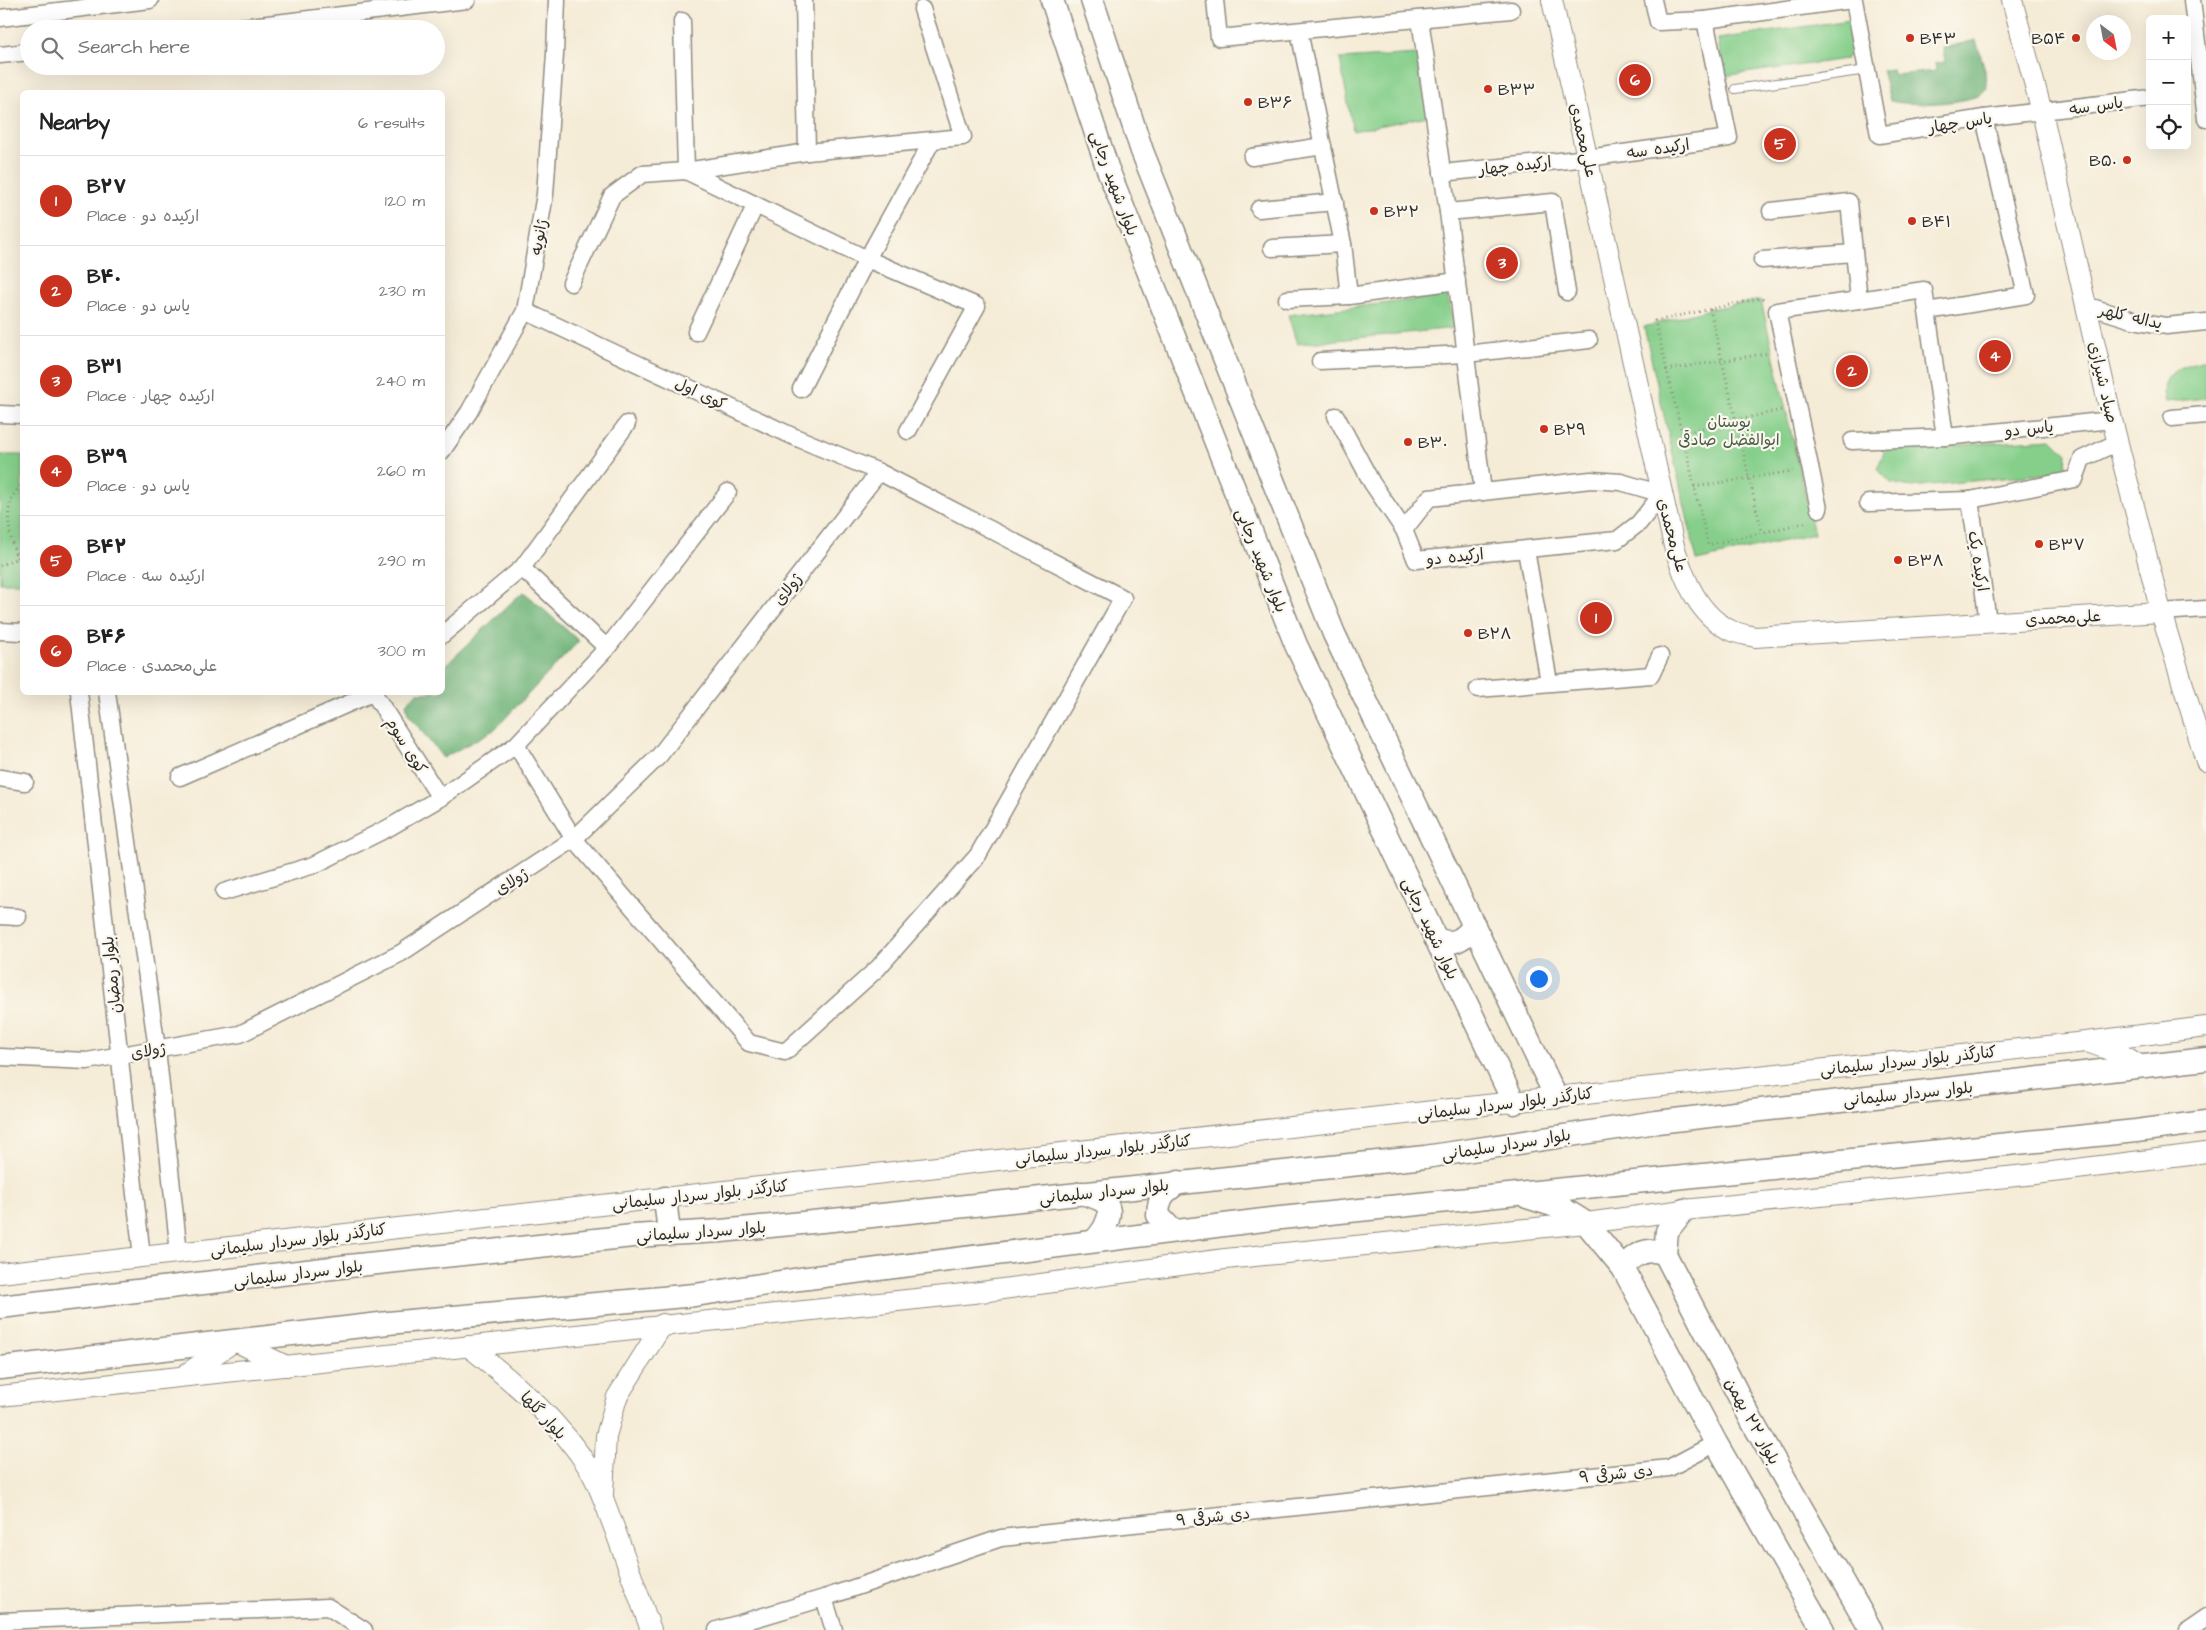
<!DOCTYPE html>
<html lang="en">
<head>
<meta charset="utf-8">
<style>
	body { margin:0; font-family:"Architects Daughter","Playpen Sans Arabic",sans-serif; background:#f2f2f2; color:#222 }
	.controls { position:absolute; right:15px; top:15px; display:grid; overflow:hidden; border-radius:8px; box-shadow:0 5px 20px #0002 }
	.controls button { width:45px; height:45px; display:grid; place-items:center; padding:0; border:0; border-bottom:1px solid #e0e0e0; background:#fff; color:#222; font:25px sans-serif }
	.compass { position:absolute; left:2086px; top:15px; width:45px; height:45px; border-radius:50%; background:#fff; box-shadow:0 5px 20px #0002; rotate:148deg }
	.you { position:absolute; left:1538px; top:978px; width:18px; height:18px; margin:-12px; border:4px solid #fff; border-radius:50%; background:#1a73e8; box-shadow:0 0 0 8px #1a73e833 }
	.badge { display:grid; place-items:center; width:32px; height:32px; border-radius:50%; background:#c8321e; color:#fff; font-size:16px; font-weight:700 }
	.pin { position:absolute; translate:-50% -50%; border:2px solid #fff; box-shadow:0 1px 5px #0006 }
	.list { margin:0; padding:0; list-style:none }
	h2 { display:flex; justify-content:space-between; align-items:center; height:65px; margin:0; padding:0 20px; font-size:21px }
	h2 small { font-size:16px; font-weight:400; color:#767676 }
	.list li { display:grid; grid-template-columns:32px 1fr auto; gap:15px; align-items:center; box-sizing:border-box; height:90px; padding:0 20px; border-top:1px solid #e0e0e0 }
	.list b { display:block; font-size:19px; white-space:nowrap }
	.list p { margin:0; font-size:16px; white-space:nowrap; color:#767676 }
	.list em { font-size:16px; font-style:normal; color:#767676 }
	.icon { flex:none; width:28px; height:28px; fill:none; stroke:currentColor; stroke-width:2; stroke-linecap:round; stroke-linejoin:round }
	.map { position:relative; flex:none; width:2206px; height:1630px; overflow:hidden }
	.search { position:absolute; background:#fff; box-shadow:0 5px 20px #0002; left:20px; top:20px; width:425px; height:55px; display:flex; align-items:center; gap:12px; box-sizing:border-box; padding:0 18px; border-radius:28px; color:#767676; font-size:19px }
	.panel { position:absolute; background:#fff; box-shadow:0 5px 20px #0002; left:20px; top:90px; width:425px; height:605px; border-radius:8px }
	.map>svg:first-child { display:block }
</style>
</head>
<body>
<div class="map">
<svg width="2206" height="1630" viewBox="0 0 2206 1630">
	<rect width="100%" height="100%" fill="#fbf7ec"/>
	<filter id="ink" filterUnits="userSpaceOnUse"><feTurbulence type="fractalNoise" baseFrequency=".02" numOctaves="2"/><feDisplacementMap in="SourceGraphic" scale="10" xChannelSelector="R" yChannelSelector="G"/><feConvolveMatrix kernelMatrix="1 2 1 2 8 2 1 2 1" color-interpolation-filters="sRGB"/></filter>
	<filter id="wash" filterUnits="userSpaceOnUse"><feTurbulence type="fractalNoise" baseFrequency=".0096" numOctaves="4" result="noise"/><feDisplacementMap in="SourceGraphic" scale="20" xChannelSelector="R" yChannelSelector="G"/><feGaussianBlur stdDeviation="1.12" result="paint"/><feColorMatrix in="noise" values="0 0 0 0 0 0 0 0 0 0 0 0 0 0 0 0 0 1.4 0 .05"/><feComposite in="paint" operator="in"/></filter>
	<g filter="url(#wash)">
		<rect width="100%" height="100%" fill="#f5ecd7"/>
		<g fill="#86cf8b" stroke="#587d5b">
			<path d="M 1850,20 L 1854,49 L 1846,59 L 1723,76 L 1718,39 Z"/>
			<path d="M 1417,54 L 1428,116 L 1353,131 L 1340,59 Z"/>
			<path d="M 1447,296 L 1456,328 L 1297,344 L 1288,315 Z"/>
			<path d="M 1761,300 L 1814,534 L 1697,561 L 1644,327 L 1710,309 Z"/>
			<path d="M 2206,360 L 2206,398 L 2166,402 C 2157,372 2183,365 2206,360 Z"/>
			<path d="M 2052,439 L 2067,454 L 2066,466 L 2055,473 L 1911,487 L 1891,483 L 1877,469 L 1885,450 Z"/>
			<rect x="0" y="455" width="22" height="128"/>
		</g>
		<g fill="#6cb277" stroke="#4c6e51">
			<path d="M 1976,40 L 1984,66 L 1987,88 C 1984,91 1981,94 1978,96 C 1956,104 1912,106 1890,101 L 1882,70 L 1893,69 L 1894,75 L 1936,71 L 1935,63 L 1945,62 L 1943,48 Z"/>
			<path d="M 524,592 L 579,641 L 494,730 L 443,758 L 408,714 L 406,703 L 417,693 L 442,692 L 443,668 L 516,598 Z"/>
		</g>
	</g>
	<g filter="url(#ink)">
		<g fill="none" stroke-linecap="round" stroke-linejoin="round">
			<g stroke="#908c81" stroke-width="10">
				<path id="service" d="M 1735,89 L 1867,70"/>
			</g>
			<g stroke="#908c81" stroke-width="19">
				<g id="minor">
					<path d="M 804,0 L 807,152"/>
					<path d="M 1215,0 L 1219,38 L 1511,10"/>
					<path d="M 1653,0 L 1658,22 L 1705,20"/>
					<path d="M 1854,0 L 1879,135 L 1984,118 L 2150,98"/>
					<path d="M 2192,0 L 2206,119"/>
					<path d="M 0,18 L 150,0"/>
					<path d="M 1420,19 L 1448,212 L 1483,492"/>
					<path d="M 682,21 L 686,171 L 867,259 L 977,306 L 908,431"/>
					<path d="M 225,29 L 467,0"/>
					<path d="M 1299,31 L 1343,244 L 1349,296"/>
					<path d="M 0,55 L 29,52"/>
					<path d="M 1252,157 L 1323,146"/>
					<path d="M 1442,173 L 1588,158 L 1729,138 L 1705,20 L 1852,0"/>
					<path d="M 1259,209 L 1335,202"/>
					<path d="M 1771,211 L 1849,202 L 1859,300 L 1777,311 L 1819,509"/>
					<path d="M 1448,212 L 1553,202 L 1567,292"/>
					<path d="M 1272,248 L 1343,244"/>
					<path d="M 1762,260 L 1854,253"/>
					<path d="M 571,283 L 612,196 L 642,174 L 686,171 L 807,152 L 963,137 L 922,9"/>
					<path d="M 1287,299 L 1349,296 L 1457,281"/>
					<path d="M 1859,300 L 1924,290 L 1945,437"/>
					<path d="M 2085,305 L 2133,320 L 2166,326 L 2206,322"/>
					<path d="M 1927,311 L 2026,295 L 1984,118"/>
					<path d="M 696,332 L 755,206"/>
					<path d="M 1320,361 L 1466,354 L 1589,340"/>
					<path d="M 801,389 L 867,259 L 932,141"/>
					<path d="M 0,414 L 22,415"/>
					<path d="M 1336,416 L 1372,483 L 1404,530"/>
					<path d="M 2172,418 L 2206,415"/>
					<path d="M 1852,441 L 1945,437 L 2112,420"/>
					<path d="M 442,451 L 469,412 L 525,311 L 545,194 L 555,54 L 557,0"/>
					<path d="M 1591,480 L 1621,482 L 1662,494 L 1639,523 L 1617,540 L 1416,560 L 1404,530 L 1429,498 Z"/>
					<path d="M 1970,500 L 1988,621"/>
					<path d="M 1868,503 L 1970,500 L 2075,479 L 2082,459 L 2118,442"/>
					<path d="M 1526,550 L 1549,682"/>
					<path d="M 522,568 L 607,648"/>
					<path d="M 2161,612 L 2206,609"/>
					<path d="M 0,631 L 22,632"/>
					<path d="M 442,635 L 522,568 L 627,424"/>
					<path d="M 1478,689 L 1651,675 L 1660,656"/>
					<path d="M 79,692 L 142,1257"/>
					<path d="M 107,692 L 157,1049 L 179,1253"/>
					<path d="M 373,692 L 440,798"/>
					<path d="M 516,745 L 607,648 L 728,492"/>
					<path d="M 180,777 L 375,692"/>
					<path d="M 0,778 L 25,782"/>
					<path d="M 224,892 L 314,865 L 390,827 L 440,798 L 516,745 L 574,839 L 749,1043 L 785,1052 L 878,968 L 978,855 L 1123,598 L 879,472 L 790,435 L 525,311"/>
					<path d="M 0,916 L 18,917"/>
					<path d="M 0,1057 L 87,1061 L 240,1034 L 401,953 L 574,839 L 659,756 L 879,472"/>
					<path d="M 824,1598 L 834,1630"/>
					<path d="M 0,1621 L 328,1607 L 364,1630"/>
					<path d="M 717,1630 L 824,1598 L 1001,1538 L 1669,1468 L 1716,1443"/>
					<path d="M 2187,1630 L 2206,1617"/>
				</g>
			</g>
			<g stroke="#908c81" stroke-width="22">
				<g id="tertiary">
					<path d="M 1552,0 L 1674,546 C 1684,578 1698,616 1732,631 C 1739,634 1748,635 1755,637 L 2161,612"/>
					<path d="M 2012,0 L 2042,112 L 2112,420 L 2161,612 L 2206,761"/>
					<path d="M 2090,1043 L 2121,1054 L 2143,1067"/>
					<path d="M 0,1273 L 1556,1097 L 2086,1042 L 2206,1027"/>
					<path d="M 468,1346 C 513,1381 560,1421 590,1470 C 601,1489 607,1510 615,1530 C 627,1563 639,1597 651,1630"/>
					<path d="M 186,1374 L 235,1341 L 286,1366"/>
					<path d="M 0,1396 L 973,1293 L 1225,1259 L 1586,1223 L 1684,1210 L 2036,1174 L 2206,1153"/>
					<path d="M 603,1494 L 606,1436 L 617,1397 L 663,1324"/>
				</g>
			</g>
			<g stroke="#908c81" stroke-width="25">
				<g id="secondary">
					<path d="M 1052,0 L 1107,167 L 1296,645 L 1514,1103"/>
					<path d="M 1092,0 L 1142,151 L 1334,634 L 1556,1097"/>
					<path d="M 1435,938 C 1452,947 1464,940 1474,925"/>
					<path d="M 1082,1193 C 1088,1195 1095,1197 1101,1200 C 1118,1209 1104,1231 1095,1240"/>
					<path d="M 1527,1197 L 1562,1208 L 1586,1223 L 1623,1268 L 1716,1443 L 1823,1630"/>
					<path d="M 665,1198 L 669,1233"/>
					<path d="M 1684,1210 L 1667,1231 L 1665,1254 L 1753,1423 L 1871,1630"/>
					<path d="M 1173,1231 L 1158,1215 C 1159,1195 1164,1193 1179,1182"/>
					<path d="M 1623,1268 C 1634,1254 1648,1246 1665,1254"/>
					<path d="M 0,1307 L 349,1266 L 633,1236 L 721,1231 L 853,1218 L 1425,1157 L 1657,1122 L 2206,1059"/>
					<path d="M 0,1368 L 388,1323 L 695,1295 L 800,1279 L 1271,1219 L 2136,1131 L 2206,1122"/>
				</g>
			</g>
			<g stroke="#908c81" stroke-width="3" stroke-dasharray="1 4" stroke-linecap="butt">
				<path d="M 1710,309 L 1762,533"/>
				<path d="M 1666,370 L 1769,353"/>
				<path d="M 1781,410 L 1682,433 L 1708,545 L 1808,522"/>
				<path d="M 1682,433 L 1655,321 L 1762,298 L 1763,302"/>
				<path d="M 1694,487 L 1793,471"/>
				<path d="M 17,558 C 11,541 5,518 11,500 C 13,494 19,488 22,484"/>
				<path d="M 0,566 L 22,556"/>
			</g>
			<use href="#service" stroke="#fff" stroke-width="8"/>
			<use href="#minor" stroke="#fff" stroke-width="16"/>
			<use href="#tertiary" stroke="#fff" stroke-width="20"/>
			<use href="#secondary" stroke="#fff" stroke-width="22"/>
		</g>
	</g>
	<g fill="#c8321e" stroke="#fbf7ec" stroke-width="2">
		<circle cx="1910" cy="38" r="5"/>
		<circle cx="2076" cy="38" r="5"/>
		<circle cx="1488" cy="89" r="5"/>
		<circle cx="1248" cy="102" r="5"/>
		<circle cx="2127" cy="160" r="5"/>
		<circle cx="1374" cy="211" r="5"/>
		<circle cx="1912" cy="221" r="5"/>
		<circle cx="1544" cy="429" r="5"/>
		<circle cx="1408" cy="442" r="5"/>
		<circle cx="2039" cy="544" r="5"/>
		<circle cx="1898" cy="560" r="5"/>
		<circle cx="1468" cy="633" r="5"/>
	</g>
	<g text-anchor="middle" stroke-width="4.5" stroke-linejoin="round" paint-order="stroke">
		<g font-size="16" fill="#2b2b2b" stroke="#fbf7ec" text-anchor="start">
			<text x="1920" y="44">B۴۳</text>
			<text x="2066" y="44" text-anchor="end">B۵۴</text>
			<text x="1498" y="95">B۳۳</text>
			<text x="1258" y="108">B۳۶</text>
			<text x="2117" y="166" text-anchor="end">B۵۰</text>
			<text x="1384" y="217">B۳۲</text>
			<text x="1922" y="227">B۴۱</text>
			<text x="1554" y="435">B۲۹</text>
			<text x="1418" y="448">B۳۰</text>
			<text x="2049" y="550">B۳۷</text>
			<text x="1908" y="566">B۳۸</text>
			<text x="1478" y="639">B۲۸</text>
		</g>
		<g font-size="16" fill="#2b2b2b" stroke="#fbf7ec">
			<text transform="translate(2096 105) rotate(-8)" y="6">یاس سه</text>
			<text transform="translate(1960 122) rotate(-9)" y="6">یاس چهار</text>
			<text transform="translate(1584 140) rotate(77)" y="6">علی‌محمدی</text>
			<text transform="translate(1658 148) rotate(-8)" y="6">ارکیده سه</text>
			<text transform="translate(1515 165) rotate(-6)" y="6">ارکیده چهار</text>
			<text transform="translate(1115 183) rotate(70)" y="6">بلوار شهید رجایی</text>
			<text transform="translate(538 237) rotate(-80)" y="6">ژانویه</text>
			<text transform="translate(2131 316) rotate(13)" y="6">یداله کلهر</text>
			<text transform="translate(2104 382) rotate(77)" y="6">صیاد شیرازی</text>
			<text transform="translate(701 393) rotate(25)" y="6">کوی اول</text>
			<text transform="translate(2029 428) rotate(-6)" y="6">یاس دو</text>
			<text transform="translate(1673 535) rotate(75)" y="6">علی‌محمدی</text>
			<text transform="translate(1455 556) rotate(-6)" y="6">ارکیده دو</text>
			<text transform="translate(1262 560) rotate(68)" y="6">بلوار شهید رجایی</text>
			<text transform="translate(1979 561) rotate(81)" y="6">ارکیده یک</text>
			<text transform="translate(787 589) rotate(-52)" y="6">ژولای</text>
			<text transform="translate(2063 617) rotate(-3)" y="6">علی‌محمدی</text>
			<text transform="translate(407 745) rotate(58)" y="6">کوی سوم</text>
			<text transform="translate(511 881) rotate(-33)" y="6">ژولای</text>
			<text transform="translate(1431 928) rotate(65)" y="6">بلوار شهید رجایی</text>
			<text transform="translate(111 975) rotate(-96)" y="6">بلوار رمضان</text>
			<text transform="translate(148 1050) rotate(-10)" y="6">ژولای</text>
			<text transform="translate(1908 1060) rotate(-6)" y="6">کنارگذر بلوار سردار سلیمانی</text>
			<text transform="translate(1908 1093) rotate(-6)" y="6">بلوار سردار سلیمانی</text>
			<text transform="translate(1505 1103) rotate(-7)" y="6">کنارگذر بلوار سردار سلیمانی</text>
			<text transform="translate(1506 1144) rotate(-9)" y="6">بلوار سردار سلیمانی</text>
			<text transform="translate(1103 1149) rotate(-6)" y="6">کنارگذر بلوار سردار سلیمانی</text>
			<text transform="translate(1104 1191) rotate(-6)" y="6">بلوار سردار سلیمانی</text>
			<text transform="translate(700 1194) rotate(-6)" y="6">کنارگذر بلوار سردار سلیمانی</text>
			<text transform="translate(701 1231) rotate(-4)" y="6">بلوار سردار سلیمانی</text>
			<text transform="translate(298 1239) rotate(-7)" y="6">کنارگذر بلوار سردار سلیمانی</text>
			<text transform="translate(298 1273) rotate(-7)" y="6">بلوار سردار سلیمانی</text>
			<text transform="translate(544 1415) rotate(47)" y="6">بلوار گلها</text>
			<text transform="translate(1753 1421) rotate(61)" y="6">بلوار ۲۲ بهمن</text>
			<text transform="translate(1616 1473) rotate(-6)" y="6">۹ دی شرقی</text>
			<text transform="translate(1213 1516) rotate(-6)" y="6">۹ دی شرقی</text>
		</g>
		<g font-size="16" fill="#465c48" stroke="#fbf7ec">
			<text x="1729" y="427">بوستان<tspan x="1729" dy="18">ابوالفضل صادقی</tspan></text>
		</g>
	</g>
</svg>
<div class="controls">
<button>+</button>
<button>−</button>
<button><svg class="icon" aria-label="locate" viewBox="0 0 24 24"><circle cx="12" cy="12" r="6"/><path d="M12 2v4M12 18v4M2 12h4M18 12h4"/></svg></button>
</div>
<svg class="compass" viewBox="-18 -18 36 36"><path d="M0-13l5 13h-10z" fill="#e53935"/><path d="M0 13l5-13h-10z" fill="#767676"/></svg>
<div class="you"></div>
<div class="pin badge" style="left:1596px;top:618px">1</div>
<div class="pin badge" style="left:1852px;top:371px">2</div>
<div class="pin badge" style="left:1502px;top:263px">3</div>
<div class="pin badge" style="left:1995px;top:356px">4</div>
<div class="pin badge" style="left:1780px;top:144px">5</div>
<div class="pin badge" style="left:1635px;top:80px">6</div>
<div class="search"><svg class="icon" aria-label="search" viewBox="0 0 24 24"><circle cx="10" cy="10" r="6"/><path d="M15 15l6 6"/></svg>Search here</div>
<section class="panel">
<h2>Nearby<small>6 results</small></h2>
<ul class="list">
<li><span class="badge">1</span><div><b>B۲۷</b><p>Place · ارکیده دو</p></div><em>120 m</em></li>
<li><span class="badge">2</span><div><b>B۴۰</b><p>Place · یاس دو</p></div><em>230 m</em></li>
<li><span class="badge">3</span><div><b>B۳۱</b><p>Place · ارکیده چهار</p></div><em>240 m</em></li>
<li><span class="badge">4</span><div><b>B۳۹</b><p>Place · یاس دو</p></div><em>260 m</em></li>
<li><span class="badge">5</span><div><b>B۴۲</b><p>Place · ارکیده سه</p></div><em>290 m</em></li>
<li><span class="badge">6</span><div><b>B۴۶</b><p>Place · علی‌محمدی</p></div><em>300 m</em></li>
</ul>
</section>
</div>
</body>
</html>
